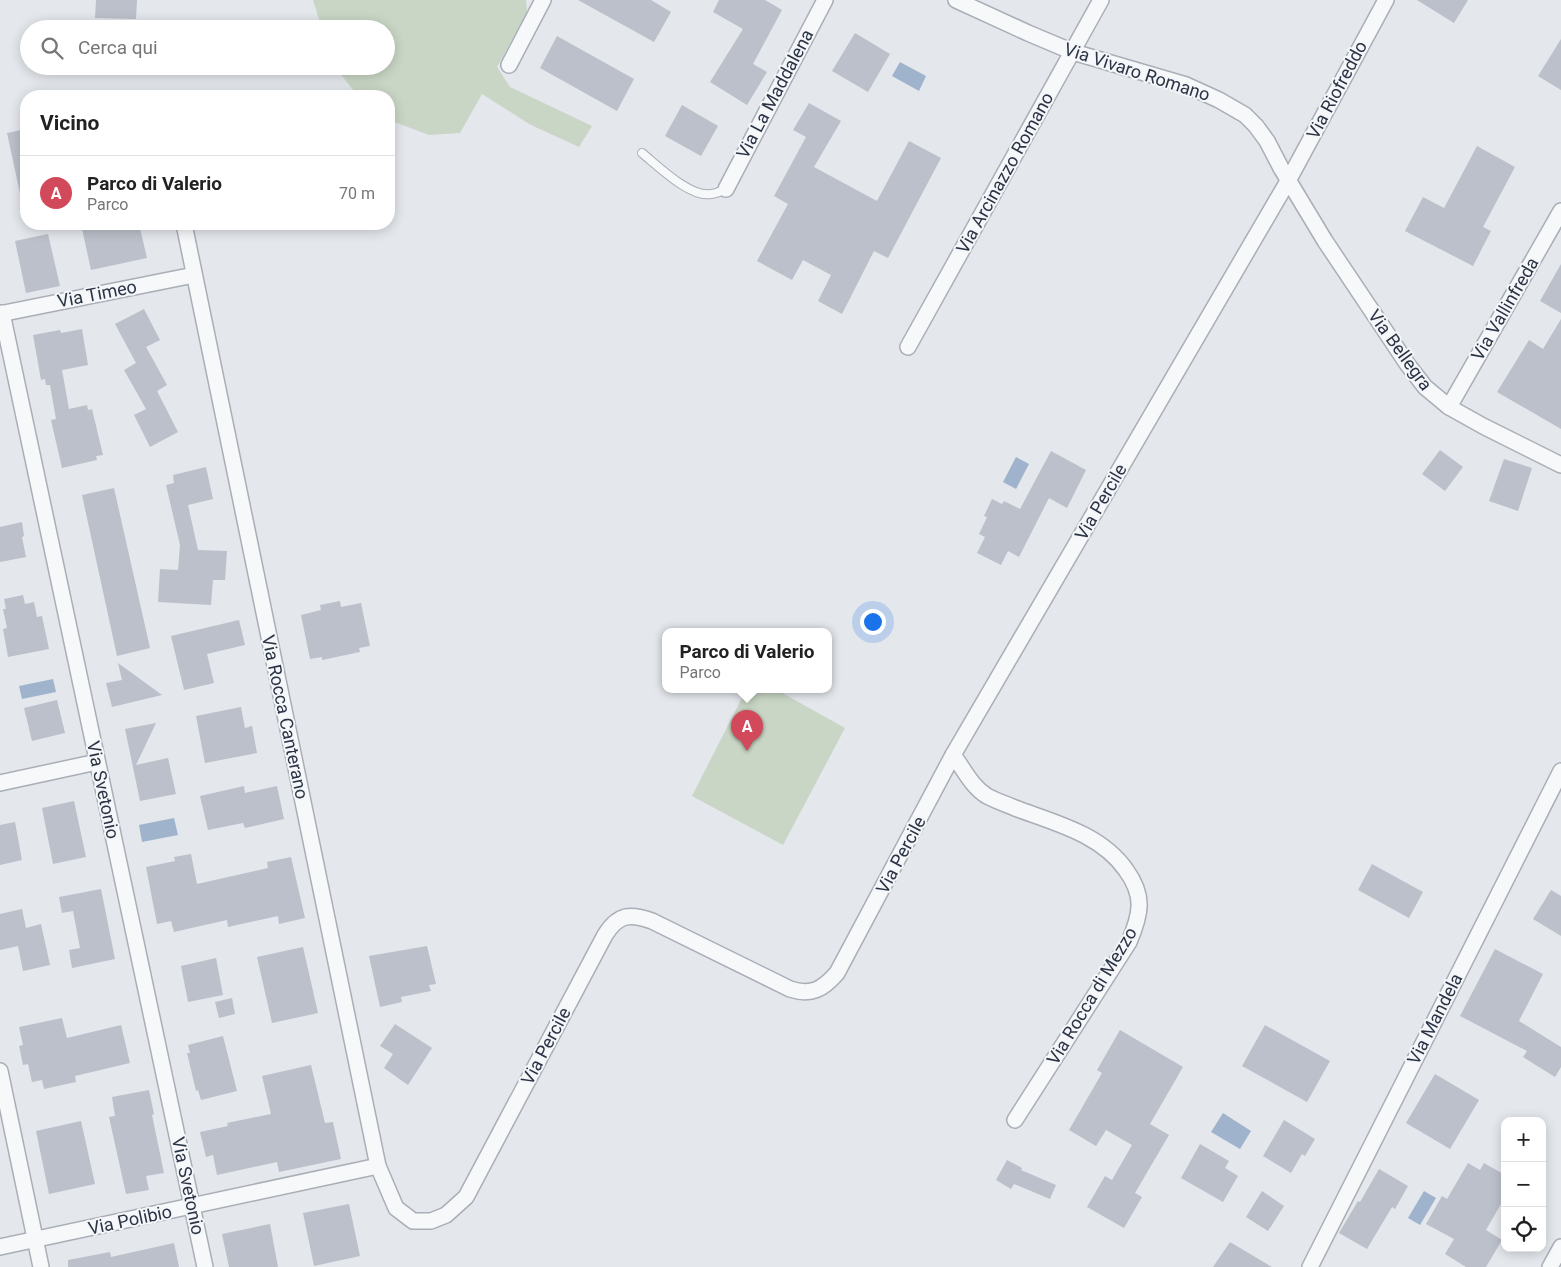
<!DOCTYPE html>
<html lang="it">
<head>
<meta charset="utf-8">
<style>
	body { margin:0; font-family:Roboto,sans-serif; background:#f2f2f2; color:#222 }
	.controls { position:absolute; right:15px; bottom:15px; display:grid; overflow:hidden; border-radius:10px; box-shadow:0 2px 12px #0003 }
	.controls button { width:45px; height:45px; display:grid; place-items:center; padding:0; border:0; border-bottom:1px solid #e0e0e0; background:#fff; color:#222; font:25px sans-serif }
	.you { position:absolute; left:872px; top:621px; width:18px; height:18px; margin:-12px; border:4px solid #fff; border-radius:50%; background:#1a73e8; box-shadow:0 0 0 8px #1a73e833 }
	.badge { display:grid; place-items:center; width:32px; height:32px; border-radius:50%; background:#d1495b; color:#fff; font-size:16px; font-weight:700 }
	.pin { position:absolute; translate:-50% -41px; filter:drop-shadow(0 1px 2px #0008) }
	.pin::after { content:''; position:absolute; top:26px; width:18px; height:15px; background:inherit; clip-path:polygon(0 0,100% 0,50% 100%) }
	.popup { position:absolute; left:662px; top:628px; width:170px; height:65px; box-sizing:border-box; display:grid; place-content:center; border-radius:10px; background:#fff; filter:drop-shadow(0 1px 4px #0005); font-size:16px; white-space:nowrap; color:#767676 }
	.popup b { font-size:19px; color:#222 }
	.popup::after { content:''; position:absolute; left:50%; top:100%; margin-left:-10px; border:10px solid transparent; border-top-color:#fff }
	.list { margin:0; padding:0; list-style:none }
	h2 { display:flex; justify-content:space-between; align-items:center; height:65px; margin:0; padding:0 20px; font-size:21px }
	h2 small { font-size:16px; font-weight:400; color:#767676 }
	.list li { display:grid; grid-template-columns:32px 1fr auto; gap:15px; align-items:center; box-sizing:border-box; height:75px; padding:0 20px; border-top:1px solid #e0e0e0 }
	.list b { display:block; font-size:19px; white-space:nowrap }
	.list p { margin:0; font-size:16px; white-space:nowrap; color:#767676 }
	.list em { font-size:16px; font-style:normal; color:#767676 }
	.icon { flex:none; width:28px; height:28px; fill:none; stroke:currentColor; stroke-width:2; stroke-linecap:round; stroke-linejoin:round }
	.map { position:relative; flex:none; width:1561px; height:1267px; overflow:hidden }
	.search { position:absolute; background:#fff; box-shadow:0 2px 12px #0003; left:20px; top:20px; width:375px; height:55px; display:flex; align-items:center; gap:12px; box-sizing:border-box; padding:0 18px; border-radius:28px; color:#767676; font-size:19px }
	.panel { position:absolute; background:#fff; box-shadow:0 2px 12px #0003; left:20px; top:90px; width:375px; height:140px; border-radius:20px }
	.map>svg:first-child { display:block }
</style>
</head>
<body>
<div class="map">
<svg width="1561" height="1267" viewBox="0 0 1561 1267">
	<rect width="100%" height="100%" fill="#e4e7ec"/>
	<g fill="#c9d6c5">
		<path d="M 313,0 L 526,0 L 527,12 L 497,67 L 510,87 L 592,126 L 579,147 L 531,125 L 482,94 L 460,133 L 429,135 L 389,120 L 389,96 L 358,96 L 334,66 L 386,66 L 386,29 L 322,29 Z"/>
		<path d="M 746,690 L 777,690 L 845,728 L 783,845 L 692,796 Z"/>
	</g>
	<g fill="#9fb4cc">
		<path d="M 900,62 L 926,76 L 919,91 L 892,76 Z"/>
		<path d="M 1016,457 L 1029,464 L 1016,489 L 1003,482 Z"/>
		<path d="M 53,679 L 56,692 L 22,699 L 19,686 Z"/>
		<path d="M 174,818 L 178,835 L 142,842 L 139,825 Z"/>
		<path d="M 1223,1113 L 1251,1131 L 1240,1149 L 1211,1132 Z"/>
		<path d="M 1424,1191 L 1436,1198 L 1420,1225 L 1408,1218 Z"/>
	</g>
	<g fill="#bbc0ca">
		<path d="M 96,0 L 137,0 L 136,19 L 95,18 Z"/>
		<path d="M 578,0 L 651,0 L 671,12 L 654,42 Z"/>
		<path d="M 719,0 L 765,0 L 782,10 L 753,64 L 767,72 L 747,105 L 710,82 L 743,29 L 713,12 Z"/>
		<path d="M 1417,0 L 1468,0 L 1454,23 Z"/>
		<path d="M 855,33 L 890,54 L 868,92 L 832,71 Z"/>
		<path d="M 557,36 L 634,79 L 617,111 L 540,68 Z"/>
		<path d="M 1561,39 L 1561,90 L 1538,76 Z"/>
		<path d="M 809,103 L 841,121 L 814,167 L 877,201 L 909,141 L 941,158 L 888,258 L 874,251 L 842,314 L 818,301 L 831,275 L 803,260 L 792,280 L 757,261 L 788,204 L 774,196 L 806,137 L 793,130 Z"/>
		<path d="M 682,105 L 718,126 L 701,156 L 665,136 Z"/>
		<path d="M 26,129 L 26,193 L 20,193 L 7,133 Z"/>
		<path d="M 1477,146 L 1515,167 L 1483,227 L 1491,231 L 1473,266 L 1405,231 L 1423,197 L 1444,208 Z"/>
		<path d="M 81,224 L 139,224 L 147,258 L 91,270 Z"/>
		<path d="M 48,234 L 60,286 L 26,293 L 15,241 Z"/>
		<path d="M 1561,264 L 1561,313 L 1540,301 Z"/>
		<path d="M 144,309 L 160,340 L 146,347 L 167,385 L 157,391 L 178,432 L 150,447 L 134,415 L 146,409 L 124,370 L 136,363 L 115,324 Z"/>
		<path d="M 1561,319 L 1561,429 L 1497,392 L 1529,340 L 1543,349 Z"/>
		<path d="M 82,329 L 88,365 L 62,370 L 69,409 L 87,405 L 88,410 L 92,409 L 103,455 L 96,456 L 97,460 L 62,468 L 51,420 L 56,419 L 50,385 L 46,385 L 45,379 L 41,380 L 33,335 L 60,330 L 61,333 Z"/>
		<path d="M 1440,450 L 1463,467 L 1445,491 L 1422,474 Z"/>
		<path d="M 1051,451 L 1086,470 L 1067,508 L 1049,498 L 1019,557 L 1008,551 L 1001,565 L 977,553 L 985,537 L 979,534 L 987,517 L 984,516 L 992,499 L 1002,504 L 1004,501 L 1020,509 Z"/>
		<path d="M 1504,459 L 1532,468 L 1518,511 L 1489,501 Z"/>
		<path d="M 206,467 L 213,499 L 188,505 L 198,550 L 227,551 L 225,580 L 213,580 L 211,605 L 158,602 L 160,569 L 178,570 L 180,545 L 166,485 L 174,483 L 173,475 Z"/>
		<path d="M 114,488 L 150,648 L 117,656 L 82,495 Z"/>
		<path d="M 22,522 L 24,536 L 22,537 L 26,557 L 0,562 L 0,527 Z"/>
		<path d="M 23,595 L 25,604 L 34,602 L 37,617 L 42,616 L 49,649 L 8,657 L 3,629 L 7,628 L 3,609 L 6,609 L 4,599 Z"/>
		<path d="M 340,601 L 341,607 L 361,603 L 370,646 L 359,648 L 360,652 L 322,660 L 322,657 L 310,659 L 301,615 L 321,610 L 320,605 Z"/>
		<path d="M 239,620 L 245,645 L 207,654 L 214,683 L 184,690 L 171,636 Z"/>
		<path d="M 118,663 L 162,695 L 112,707 L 106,683 L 122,680 Z"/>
		<path d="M 57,700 L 65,733 L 32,741 L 24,708 Z"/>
		<path d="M 241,707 L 245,728 L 252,726 L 257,753 L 205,763 L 196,716 Z"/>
		<path d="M 156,723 L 136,765 L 168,758 L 176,794 L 140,801 L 125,729 Z"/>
		<path d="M 244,786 L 245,793 L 277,786 L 284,819 L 245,828 L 243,823 L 208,830 L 200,796 Z"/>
		<path d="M 74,801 L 86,857 L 53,864 L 42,808 Z"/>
		<path d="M 15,822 L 22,860 L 0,865 L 0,825 Z"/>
		<path d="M 191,854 L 197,884 L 268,868 L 267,862 L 291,857 L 305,918 L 279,924 L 278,916 L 228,927 L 227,920 L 174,932 L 171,921 L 157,924 L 146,867 L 175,861 L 174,857 Z"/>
		<path d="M 1372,864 L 1423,892 L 1409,918 L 1358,890 Z"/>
		<path d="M 101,889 L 115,959 L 72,968 L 69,950 L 80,948 L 73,911 L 62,913 L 59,897 Z"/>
		<path d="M 1551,890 L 1561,896 L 1561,936 L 1533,919 Z"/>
		<path d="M 22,909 L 26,928 L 41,924 L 50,965 L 23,971 L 18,946 L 0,950 L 0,914 Z"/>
		<path d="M 427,946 L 436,984 L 429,985 L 431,991 L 401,997 L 402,1002 L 380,1007 L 369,956 Z"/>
		<path d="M 303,947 L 318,1013 L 272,1023 L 257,957 Z"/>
		<path d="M 1495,949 L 1543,974 L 1519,1021 L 1561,1047 L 1561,1067 L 1555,1077 L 1523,1057 L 1527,1051 L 1460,1016 Z"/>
		<path d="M 216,958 L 223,995 L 188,1002 L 181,966 Z"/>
		<path d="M 232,998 L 235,1014 L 219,1018 L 215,1002 Z"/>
		<path d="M 62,1018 L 67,1038 L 121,1025 L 130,1063 L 75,1076 L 76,1082 L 44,1089 L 42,1080 L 32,1082 L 28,1064 L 23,1065 L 19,1046 L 23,1045 L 19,1027 Z"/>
		<path d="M 395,1024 L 432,1048 L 408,1085 L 384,1068 L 393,1054 L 380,1046 Z"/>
		<path d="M 1265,1025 L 1330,1061 L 1307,1102 L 1242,1066 Z"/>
		<path d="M 1120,1030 L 1183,1067 L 1150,1124 L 1169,1135 L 1135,1193 L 1142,1197 L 1124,1228 L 1087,1207 L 1105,1176 L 1112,1180 L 1132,1145 L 1106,1130 L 1096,1146 L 1069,1130 L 1102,1073 L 1097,1070 Z"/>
		<path d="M 223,1036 L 237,1091 L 201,1100 L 198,1090 L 196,1091 L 187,1053 L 190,1053 L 188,1045 Z"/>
		<path d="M 311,1065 L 325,1123 L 333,1122 L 341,1159 L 279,1172 L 277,1162 L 217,1175 L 213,1155 L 206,1157 L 200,1132 L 228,1126 L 227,1123 L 271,1114 L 262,1076 Z"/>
		<path d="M 1435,1074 L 1479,1100 L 1450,1149 L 1406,1123 Z"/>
		<path d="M 149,1090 L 154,1114 L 152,1115 L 164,1173 L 146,1176 L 149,1190 L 126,1194 L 109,1117 L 115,1116 L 112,1097 Z"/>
		<path d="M 1284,1120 L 1315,1139 L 1305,1156 L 1302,1154 L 1291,1173 L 1263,1156 Z"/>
		<path d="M 81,1121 L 95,1184 L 49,1194 L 36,1131 Z"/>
		<path d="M 1200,1144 L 1229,1161 L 1225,1168 L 1238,1176 L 1223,1202 L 1181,1178 Z"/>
		<path d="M 1007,1160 L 1022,1168 L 1021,1170 L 1056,1185 L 1050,1199 L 1014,1184 L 1011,1189 L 996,1180 Z"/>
		<path d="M 1468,1163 L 1480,1170 L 1484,1163 L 1505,1175 L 1505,1197 L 1486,1230 L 1502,1240 L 1486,1267 L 1466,1267 L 1445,1254 L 1454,1239 L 1426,1224 L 1442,1196 L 1447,1199 Z"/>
		<path d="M 1379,1169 L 1408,1186 L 1395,1209 L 1392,1207 L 1367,1249 L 1339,1233 L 1358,1201 L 1360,1202 Z"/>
		<path d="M 1262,1191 L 1284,1206 L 1268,1231 L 1246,1217 Z"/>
		<path d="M 349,1204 L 360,1256 L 314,1266 L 303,1213 Z"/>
		<path d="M 270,1224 L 278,1267 L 229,1267 L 222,1234 Z"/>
		<path d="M 1230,1242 L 1272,1267 L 1213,1267 Z"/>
		<path d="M 174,1243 L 179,1267 L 68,1267 L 68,1260 L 110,1252 L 111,1257 Z"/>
	</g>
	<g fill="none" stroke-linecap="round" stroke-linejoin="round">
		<g stroke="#a9aeb7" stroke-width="10">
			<path id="lane" d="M 642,153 C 657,165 690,198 711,194 C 716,194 721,191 726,189"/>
		</g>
		<g stroke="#a9aeb7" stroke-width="18">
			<g id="street">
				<path d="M 956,0 L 1028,33 L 1073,52 L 1186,85 L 1219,100 L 1245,115 L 1256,126 L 1267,141 L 1281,168 L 1325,241 L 1408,365 L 1425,387 L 1449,407 L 1483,426 L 1561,465"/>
				<path d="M 509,65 L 543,0"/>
				<path d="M 726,189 L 825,0"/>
				<path d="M 184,224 L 378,1166 L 396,1208 L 413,1221 L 431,1221 L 446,1215 L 466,1197 L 605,935 C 618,914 630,913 652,921 L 790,989 C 812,996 823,989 837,973 L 953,755 L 1288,181 L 1386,0"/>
				<path d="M 2,313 L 205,1267"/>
				<path d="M 0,314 L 194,275"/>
				<path d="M 908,347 L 1101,0"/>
				<path d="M 1449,407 L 1561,211"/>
				<path d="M 953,755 C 964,769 971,786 987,796 C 996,801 1006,804 1015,808 C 1055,823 1101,834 1126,870 C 1145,896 1141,914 1129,942 L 1015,1120"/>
				<path d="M 0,783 L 97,762"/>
				<path d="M 0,1071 L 41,1267"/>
				<path d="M 0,1247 L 378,1166"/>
				<path d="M 1310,1267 L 1561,771"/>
				<path d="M 1550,1267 L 1561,1247"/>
			</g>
		</g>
		<use href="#lane" stroke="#f7f8fa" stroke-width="8"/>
		<use href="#street" stroke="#f7f8fa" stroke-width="15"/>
	</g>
	<g text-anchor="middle" stroke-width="4" stroke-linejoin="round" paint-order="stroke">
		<g font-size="18" fill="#2b3445" stroke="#f4f6f9">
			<text transform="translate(1137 72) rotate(18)" y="6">Via Vivaro Romano</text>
			<text transform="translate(1337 90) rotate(-62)" y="6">Via Riofreddo</text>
			<text transform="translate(775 94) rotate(-62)" y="6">Via La Maddalena</text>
			<text transform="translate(1005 173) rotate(-61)" y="6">Via Arcinazzo Romano</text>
			<text transform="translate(97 294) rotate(-11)" y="6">Via Timeo</text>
			<text transform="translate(1505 309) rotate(-60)" y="6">Via Vallinfreda</text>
			<text transform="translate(1400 350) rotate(54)" y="6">Via Bellegra</text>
			<text transform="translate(1101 502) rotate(-60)" y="6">Via Percile</text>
			<text transform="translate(285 717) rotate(78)" y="6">Via Rocca Canterano</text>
			<text transform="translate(103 790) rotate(78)" y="6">Via Svetonio</text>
			<text transform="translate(901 855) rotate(-62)" y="6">Via Percile</text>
			<text transform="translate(1092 996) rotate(-59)" y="6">Via Rocca di Mezzo</text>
			<text transform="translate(1435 1019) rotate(-63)" y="6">Via Mandela</text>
			<text transform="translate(546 1046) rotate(-62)" y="6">Via Percile</text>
			<text transform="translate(188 1186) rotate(78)" y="6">Via Svetonio</text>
			<text transform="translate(130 1220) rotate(-12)" y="6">Via Polibio</text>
		</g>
	</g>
</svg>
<div class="controls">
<button>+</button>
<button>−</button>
<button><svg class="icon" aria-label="locate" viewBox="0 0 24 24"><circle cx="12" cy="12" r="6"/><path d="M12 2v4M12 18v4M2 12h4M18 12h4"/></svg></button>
</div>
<div class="you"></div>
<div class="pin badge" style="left:747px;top:751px">A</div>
<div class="popup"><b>Parco di Valerio</b>Parco</div>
<div class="search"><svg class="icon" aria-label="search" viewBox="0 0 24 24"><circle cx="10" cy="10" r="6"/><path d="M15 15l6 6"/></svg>Cerca qui</div>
<section class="panel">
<h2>Vicino<small></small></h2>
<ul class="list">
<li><span class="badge">A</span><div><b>Parco di Valerio</b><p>Parco</p></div><em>70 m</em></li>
</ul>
</section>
</div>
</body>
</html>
